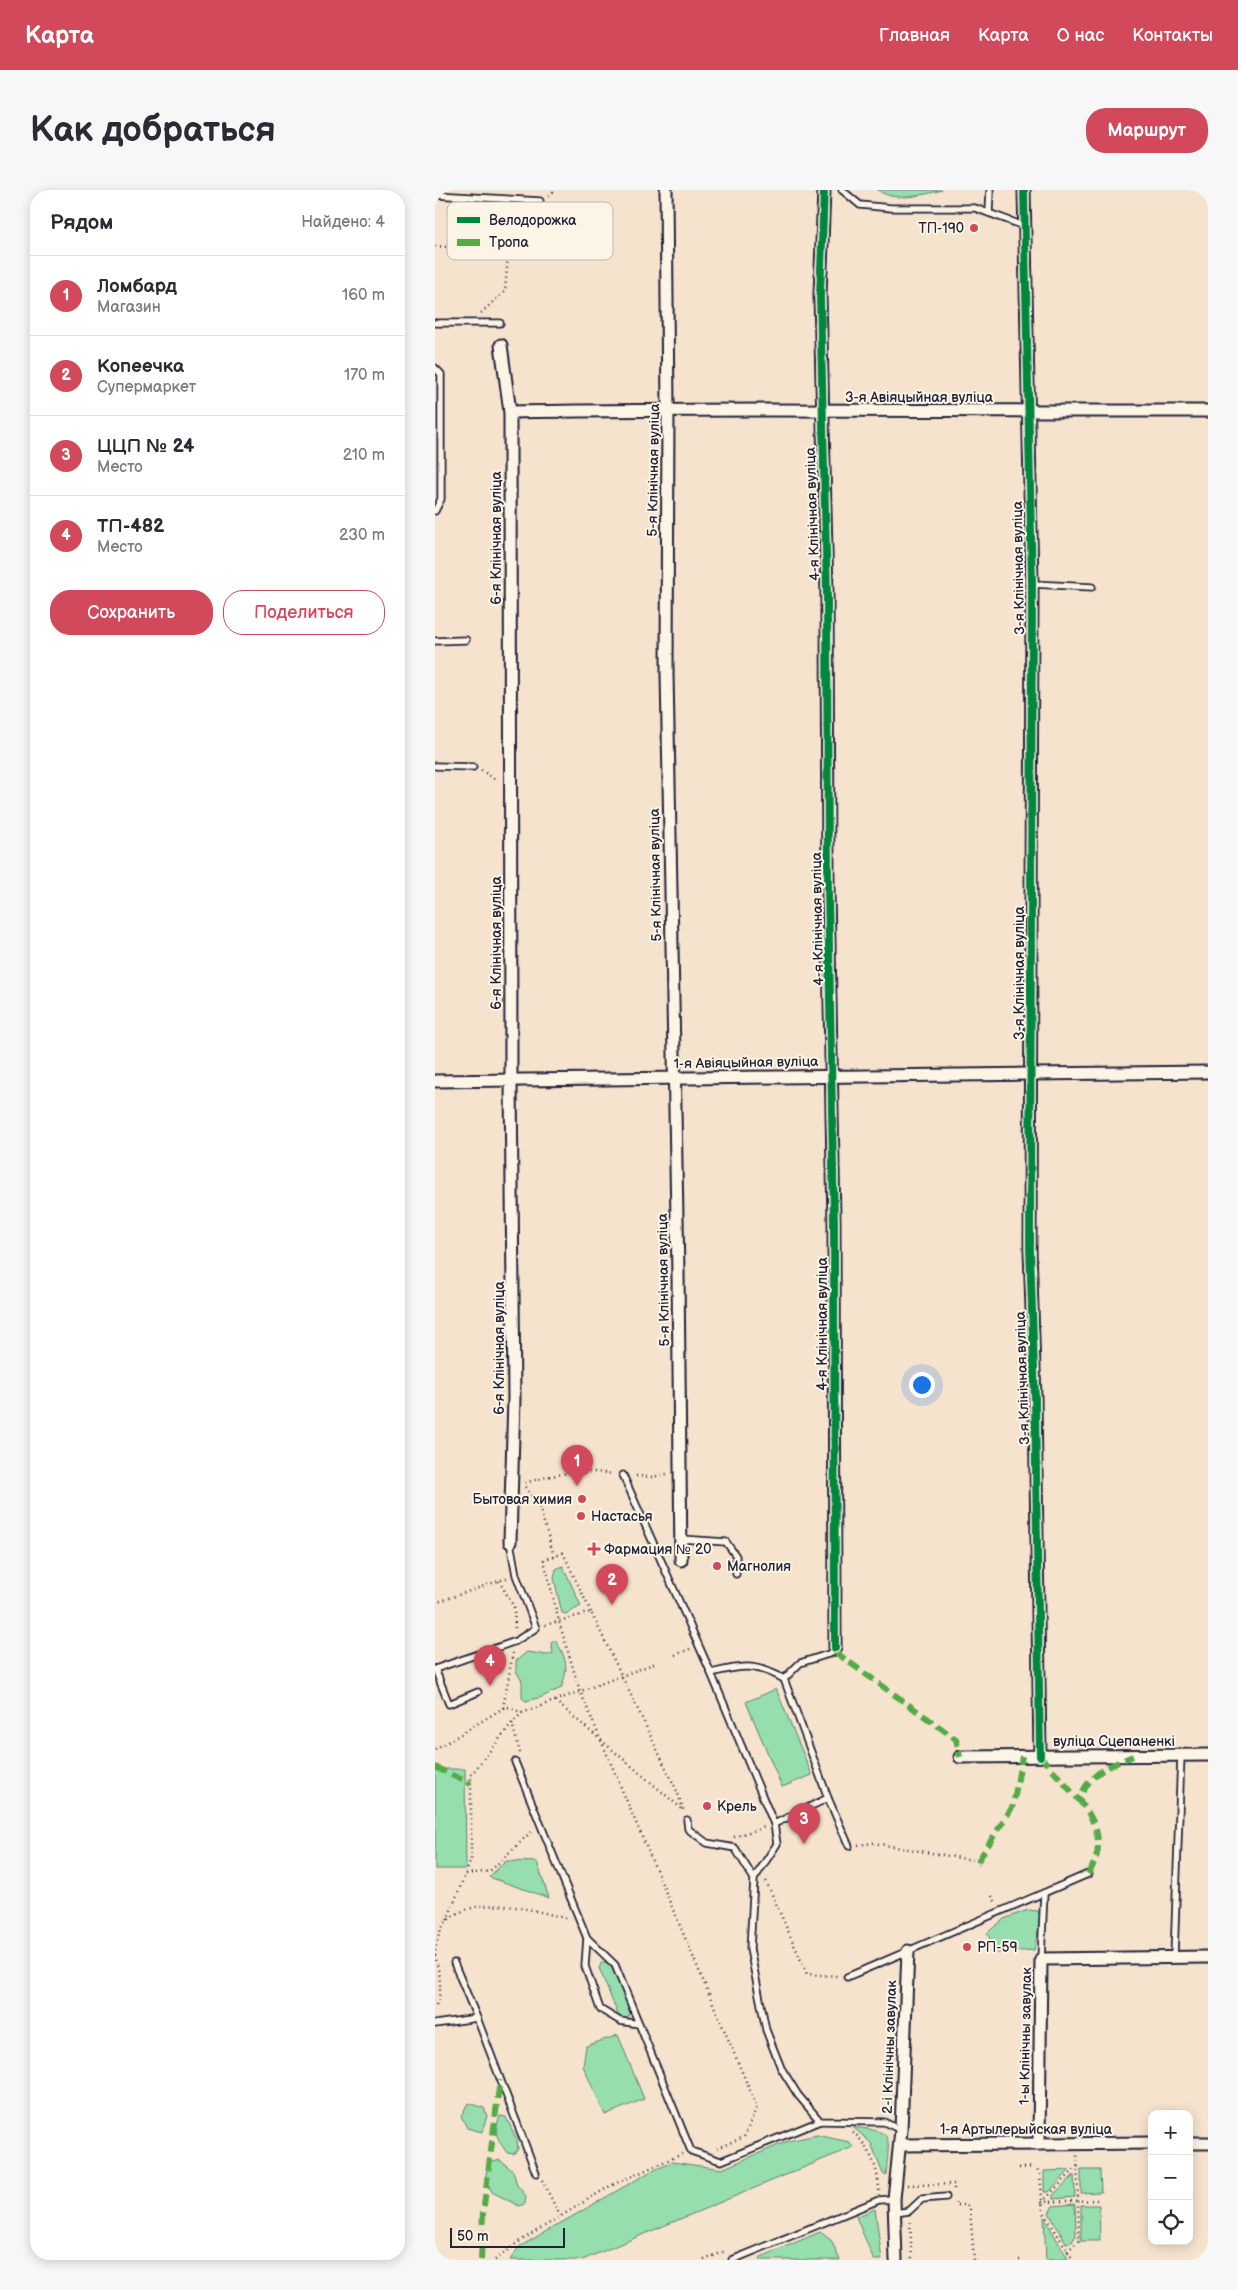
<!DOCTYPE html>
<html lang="ru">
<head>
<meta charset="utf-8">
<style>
	body { margin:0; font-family:"Balsamiq Sans",sans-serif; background:#f7f7f7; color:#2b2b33 }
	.controls { position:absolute; right:15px; bottom:15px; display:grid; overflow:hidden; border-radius:10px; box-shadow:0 2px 12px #0003 }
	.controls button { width:45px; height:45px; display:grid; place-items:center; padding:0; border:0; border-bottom:1px solid #e1e1e2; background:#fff; color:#2b2b33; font:25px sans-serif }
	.scale { position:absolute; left:15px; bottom:12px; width:115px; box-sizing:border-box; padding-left:5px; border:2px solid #22223b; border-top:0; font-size:14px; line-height:18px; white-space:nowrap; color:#22223b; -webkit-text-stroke:4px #fcf5e5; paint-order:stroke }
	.you { position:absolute; left:486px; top:1194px; width:18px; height:18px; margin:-12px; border:4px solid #fff; border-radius:50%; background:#1a73e8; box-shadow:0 0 0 8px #1a73e833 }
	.badge { display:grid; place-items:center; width:32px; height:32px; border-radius:50%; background:#d1495b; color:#fff; font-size:16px; font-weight:700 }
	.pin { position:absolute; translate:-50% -41px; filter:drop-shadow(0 1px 2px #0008) }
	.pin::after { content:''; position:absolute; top:26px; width:18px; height:15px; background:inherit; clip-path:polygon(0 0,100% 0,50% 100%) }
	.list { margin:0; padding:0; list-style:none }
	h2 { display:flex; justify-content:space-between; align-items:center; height:65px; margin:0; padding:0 20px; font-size:21px }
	h2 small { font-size:16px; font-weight:400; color:#7c7c81 }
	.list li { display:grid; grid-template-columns:32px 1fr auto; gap:15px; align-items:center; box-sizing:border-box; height:80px; padding:0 20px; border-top:1px solid #e1e1e2 }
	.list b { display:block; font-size:19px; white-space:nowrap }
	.list p { margin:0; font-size:16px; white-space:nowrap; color:#7c7c81 }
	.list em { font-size:16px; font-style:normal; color:#7c7c81 }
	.actions { display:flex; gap:10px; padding:15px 20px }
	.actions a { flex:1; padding:11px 0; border:1px solid #d1495b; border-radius:20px; text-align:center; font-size:18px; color:#d1495b }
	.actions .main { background:#d1495b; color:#fff }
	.icon { flex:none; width:28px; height:28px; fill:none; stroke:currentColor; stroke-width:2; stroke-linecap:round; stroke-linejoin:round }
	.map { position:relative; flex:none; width:773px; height:2070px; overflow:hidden; border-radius:20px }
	header { display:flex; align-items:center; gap:30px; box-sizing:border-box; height:70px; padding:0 25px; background:#d1495b; color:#fff }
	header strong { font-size:24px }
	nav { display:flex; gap:28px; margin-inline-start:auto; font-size:18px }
	.intro { display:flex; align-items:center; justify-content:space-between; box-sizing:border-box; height:120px; padding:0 30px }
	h1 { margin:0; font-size:35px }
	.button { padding:12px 22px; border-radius:20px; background:#d1495b; color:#fff; font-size:18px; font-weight:700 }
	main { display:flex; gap:30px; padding:0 30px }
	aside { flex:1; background:#fff; border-radius:20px; box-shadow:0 2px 12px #0003 }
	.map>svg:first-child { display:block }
</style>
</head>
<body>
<header>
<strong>Карта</strong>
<nav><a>Главная</a><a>Карта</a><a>О нас</a><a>Контакты</a></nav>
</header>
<div class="intro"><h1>Как добраться</h1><a class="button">Маршрут</a></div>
<main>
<aside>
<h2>Рядом<small>Найдено: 4</small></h2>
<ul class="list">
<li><span class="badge">1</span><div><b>Ломбард</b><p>Магазин</p></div><em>160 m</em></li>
<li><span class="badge">2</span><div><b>Копеечка</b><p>Супермаркет</p></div><em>170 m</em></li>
<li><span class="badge">3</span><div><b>ЦЦП № 24</b><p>Место</p></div><em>210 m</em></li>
<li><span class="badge">4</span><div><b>ТП-482</b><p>Место</p></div><em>230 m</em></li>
</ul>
<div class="actions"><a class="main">Сохранить</a><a>Поделиться</a></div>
</aside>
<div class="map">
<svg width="773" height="2070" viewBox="0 0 773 2070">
	<rect width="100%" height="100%" fill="#f6e3ce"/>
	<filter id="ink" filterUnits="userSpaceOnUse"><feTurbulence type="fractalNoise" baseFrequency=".02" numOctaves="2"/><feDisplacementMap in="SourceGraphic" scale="10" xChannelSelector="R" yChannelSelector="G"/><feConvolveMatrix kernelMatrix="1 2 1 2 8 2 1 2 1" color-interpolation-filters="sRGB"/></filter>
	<g filter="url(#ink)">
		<g fill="#96dead" stroke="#5c8074">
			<path d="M 443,0 L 507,0 C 488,5 459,13 443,0 Z"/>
			<path d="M 128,1376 L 146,1416 L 131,1424 L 127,1423 L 119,1388 L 121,1379 Z"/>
			<path d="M 120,1450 C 132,1468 134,1478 126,1498 L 107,1507 L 91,1511 L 87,1508 L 87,1491 L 81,1481 L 81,1471 L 92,1462 L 112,1465 L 118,1463 L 116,1453 Z"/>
			<path d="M 341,1499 L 377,1585 L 347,1597 L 311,1512 Z"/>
			<path d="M 0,1579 L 30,1579 L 31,1679 L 0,1679 Z"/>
			<path d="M 71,1671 L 102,1672 L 114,1708 L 54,1687 Z"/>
			<path d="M 593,1720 L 603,1721 L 606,1729 L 599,1760 L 562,1763 L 552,1743 L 569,1729 Z"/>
			<path d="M 167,1772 L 175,1773 L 196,1822 L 192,1828 L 184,1827 L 164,1778 Z"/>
			<path d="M 183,1845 L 209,1909 L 170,1925 L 148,1876 L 151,1856 Z"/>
			<path d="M 33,1913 L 49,1918 L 52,1926 L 47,1942 L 32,1938 L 26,1926 Z"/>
			<path d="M 65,1926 L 71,1927 L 82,1950 L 83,1959 L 79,1964 L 72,1963 C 62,1948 58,1944 65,1926 Z"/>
			<path d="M 418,1937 C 461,1942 454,1945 451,1985 L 448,1984 L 436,1953 Z"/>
			<path d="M 382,1945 L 414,1952 L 418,1957 L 147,2070 L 75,2070 L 84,2057 L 213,1983 L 237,1972 L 287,1979 L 353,1951 Z"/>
			<path d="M 65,1970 L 78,1981 L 82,1995 L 91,2006 L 90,2014 L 84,2016 L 57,2002 L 50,1988 L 54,1973 Z"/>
			<path d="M 635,1980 L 614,2002 L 609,2002 L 609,1981 Z"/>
			<path d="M 646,1980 L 665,1980 L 666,2002 L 646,2003 Z"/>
			<path d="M 639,1985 L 640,2007 L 618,2009 L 618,2005 Z"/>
			<path d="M 640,2014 L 641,2045 L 637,2052 L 631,2053 L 614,2023 L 618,2016 Z"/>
			<path d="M 646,2015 L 664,2015 L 665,2051 L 646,2051 Z"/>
			<path d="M 440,2019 L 447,2070 L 439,2070 L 421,2027 Z"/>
			<path d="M 609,2027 L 633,2069 L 611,2070 Z"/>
			<path d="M 385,2042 L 396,2050 L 405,2070 L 325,2070 L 324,2068 Z"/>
		</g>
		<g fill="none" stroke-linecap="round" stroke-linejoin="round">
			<g stroke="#22223b" stroke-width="9">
				<g id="service">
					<path d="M 407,0 L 425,15 L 456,18 L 540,18 L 589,36"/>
					<path d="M 0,5 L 105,11"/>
					<path d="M 554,23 L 555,0"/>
					<path d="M 0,133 L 65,133"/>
					<path d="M 0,178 L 6,184 L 6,309 L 0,321"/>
					<path d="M 597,394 L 657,397"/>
					<path d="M 0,451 L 31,450"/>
					<path d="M 0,576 L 38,577"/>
					<path d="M 188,1285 L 276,1483 L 339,1634 L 342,1654 L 319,1689 L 315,1759 L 331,1840 L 346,1878 L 363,1905 L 385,1931 L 449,1932 L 466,1940"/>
					<path d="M 246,1349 L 291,1352 L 301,1366 L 301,1384"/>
					<path d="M 0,1479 L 81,1451 L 101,1438 L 81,1385 L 75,1352"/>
					<path d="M 0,1479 L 14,1514 L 43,1502"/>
					<path d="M 276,1483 C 308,1475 320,1473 349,1489"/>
					<path d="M 80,1572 L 152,1748 L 180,1775 L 256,1961 L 286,1971 L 385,1931"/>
					<path d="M 393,1608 L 414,1656"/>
					<path d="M 252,1630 L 253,1639 L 272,1653 L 300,1658 L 319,1689"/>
					<path d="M 339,1634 L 393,1608 L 349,1489 L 365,1473 L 400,1462 L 400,1458"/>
					<path d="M 152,1748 L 150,1776 L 165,1819 L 185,1831 L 204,1834"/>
					<path d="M 739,1767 L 746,1565"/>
					<path d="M 606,1769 L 609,1703"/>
					<path d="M 19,1773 L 42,1828"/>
					<path d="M 412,1787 L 653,1684"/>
					<path d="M 0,1834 L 42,1828 L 101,1983"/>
					<path d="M 460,2023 L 474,2021 L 487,2009 L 511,2007"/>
					<path d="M 297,2070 L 444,2010 L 459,2009"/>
				</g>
			</g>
			<g stroke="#22223b" stroke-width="15">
				<g id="minor">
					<path d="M 231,0 L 233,218 L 232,483 L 243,1083 L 246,1370"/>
					<path d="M 389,0 L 385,105 L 392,405 L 393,699 L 399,1032 L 400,1458"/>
					<path d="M 589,0 L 597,394 L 595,1059 L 600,1209 L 605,1566"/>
					<path d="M 66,155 L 75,222 L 76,891 L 79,1208 L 75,1352"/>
					<path d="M 75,222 C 308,217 540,222 773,221"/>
					<path d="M 0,891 L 773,882"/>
					<path d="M 525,1567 L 773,1565"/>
					<path d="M 754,1953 L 773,1953"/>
					<path d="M 604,1954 L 606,1769 L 773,1767"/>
					<path d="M 465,1955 L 717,1953"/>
					<path d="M 461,2070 L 459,2009 L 466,1940 L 473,1761"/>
				</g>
			</g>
			<g stroke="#22223b" stroke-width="2.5" stroke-dasharray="1 4" stroke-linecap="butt">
				<path d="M 114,6 L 120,0"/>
				<path d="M 0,56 L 110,63"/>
				<path d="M 46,123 L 70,101 L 77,19"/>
				<path d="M 46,580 L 62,591"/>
				<path d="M 201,1286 L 217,1287 L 232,1284"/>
				<path d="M 90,1293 C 119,1284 147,1279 178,1284"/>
				<path d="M 90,1297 L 104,1316 L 119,1366"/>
				<path d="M 64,1391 L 79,1417 L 80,1440"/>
				<path d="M 0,1413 L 72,1388"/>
				<path d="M 156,1422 L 128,1363 L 109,1370 L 124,1432 L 145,1501 L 322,1917 L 309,1947 L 282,1958"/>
				<path d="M 110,1435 L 156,1422 L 242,1601 L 249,1622"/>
				<path d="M 240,1465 L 255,1459"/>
				<path d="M 120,1511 L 247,1619"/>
				<path d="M 68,1518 L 78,1463"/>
				<path d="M 0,1560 L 68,1518 L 74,1517 L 87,1523"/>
				<path d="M 85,1563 L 77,1533 L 87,1523 L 221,1473"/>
				<path d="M 299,1647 L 330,1637"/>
				<path d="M 423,1655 L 438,1653 L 543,1671 L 545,1676"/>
				<path d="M 31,1684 L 55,1681 L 98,1640"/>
				<path d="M 331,1691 L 372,1784 L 402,1786"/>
				<path d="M 557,1706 L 561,1713"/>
				<path d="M 12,1730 L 36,1670 L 36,1585 L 77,1533"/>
				<path d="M 0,1761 C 2,1751 5,1737 13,1730 C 44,1703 98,1720 133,1729"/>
				<path d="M 0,1765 C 4,1783 9,1801 0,1817"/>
				<path d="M 418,1942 C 434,1956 444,1980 444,2001"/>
				<path d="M 643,1976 L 607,2012 L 664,2010"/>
				<path d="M 584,1978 L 601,1977 L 605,1984 L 608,2021 L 638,2070"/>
				<path d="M 107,1990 L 125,2026"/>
				<path d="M 473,1995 L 519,1994 L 519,1999"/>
				<path d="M 520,2012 L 520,2015 L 532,2015 L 535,2019 L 539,2070"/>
				<path d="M 475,2032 L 477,2070"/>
				<path d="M 632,2061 L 644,2051 L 642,1965"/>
				<path d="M 60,2070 L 82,2053 L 175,1996 L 247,1964"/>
				<path d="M 269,2070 L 290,2061"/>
				<path d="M 584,2070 L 588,2070"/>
			</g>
			<use href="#service" stroke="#fcf5e5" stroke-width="5.5"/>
			<use href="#minor" stroke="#fcf5e5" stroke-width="11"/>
			<g stroke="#53aa46" stroke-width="6" stroke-dasharray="12 6" stroke-linecap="butt">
				<path d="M 400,1462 L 521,1549 L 525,1567"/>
				<path d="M 605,1566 L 644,1610"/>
				<path d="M 0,1577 L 36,1594"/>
				<path d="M 543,1671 L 578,1616 L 587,1566"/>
				<path d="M 653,1684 C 671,1658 663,1633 644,1610 C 655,1582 672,1577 698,1566"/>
				<path d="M 46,2070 L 48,2023 L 65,1890"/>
			</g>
			<g stroke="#fcf5e5" stroke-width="11">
				<g id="cycleway">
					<path d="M 389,0 L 385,105 L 392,405 L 393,699 L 399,1032 L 400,1458"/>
					<path d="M 589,0 L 597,394 L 595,1059 L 600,1209 L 605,1566"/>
				</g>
			</g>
			<use href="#cycleway" stroke="#00873e" stroke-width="8"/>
		</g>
	</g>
	<g fill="#d1495b" stroke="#fcf5e5" stroke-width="2">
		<circle cx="539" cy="38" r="5"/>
		<circle cx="147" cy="1309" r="5"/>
		<circle cx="146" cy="1326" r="5"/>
		<path d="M156.5 1351.5h5v5h5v5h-5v5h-5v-5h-5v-5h5z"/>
		<circle cx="282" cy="1376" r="5"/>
		<circle cx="272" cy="1616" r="5"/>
		<circle cx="532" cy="1757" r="5"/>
	</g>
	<g text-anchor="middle" stroke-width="4" stroke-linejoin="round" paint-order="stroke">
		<g font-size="14" fill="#22223b" stroke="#fcf5e5" text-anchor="start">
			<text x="529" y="43" text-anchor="end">ТП-190</text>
			<text x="137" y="1314" text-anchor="end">Бытовая химия</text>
			<text x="156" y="1331">Настасья</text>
			<text x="169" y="1364">Фармация № 20</text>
			<text x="292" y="1381">Магнолия</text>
			<text x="282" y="1621">Крель</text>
			<text x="542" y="1762">РП-59</text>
		</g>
		<g font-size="14" fill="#22223b" stroke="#fcf5e5">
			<text x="484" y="212">3-я Авіяцыйная вуліца</text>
			<text transform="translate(218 280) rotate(-89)" y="5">5-я Клінічная вуліца</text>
			<text transform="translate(377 324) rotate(-92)" y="5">4-я Клінічная вуліца</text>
			<text transform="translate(61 348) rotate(-90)" y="5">6-я Клінічная вуліца</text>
			<text transform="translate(583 378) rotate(-91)" y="5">3-я Клінічная вуліца</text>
			<text transform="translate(220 685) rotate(-91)" y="5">5-я Клінічная вуліца</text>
			<text transform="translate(382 729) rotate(-91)" y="5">4-я Клінічная вуліца</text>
			<text transform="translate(61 753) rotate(-90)" y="5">6-я Клінічная вуліца</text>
			<text transform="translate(584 783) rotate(-90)" y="5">3-я Клінічная вуліца</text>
			<text transform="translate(311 872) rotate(-1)" y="5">1-я Авіяцыйная вуліца</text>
			<text transform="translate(228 1090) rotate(-91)" y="5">5-я Клінічная вуліца</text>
			<text transform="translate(387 1134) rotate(-90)" y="5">4-я Клінічная вуліца</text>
			<text transform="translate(64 1158) rotate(-90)" y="5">6-я Клінічная вуліца</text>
			<text transform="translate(587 1188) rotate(-92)" y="5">3-я Клінічная вуліца</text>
			<text x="679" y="1556">вуліца Сцепаненкі</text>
			<text transform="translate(590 1846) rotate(-89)" y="5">1-ы Клінічны завулак</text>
			<text transform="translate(454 1857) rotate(-88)" y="5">2-і Клінічны завулак</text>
			<text x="591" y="1944">1-я Артылерыйская вуліца</text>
		</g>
	</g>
	<rect x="12" y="12" width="166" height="58" rx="8" fill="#fcf5e5" stroke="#bbb6b2" stroke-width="1"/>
	<rect x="22" y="27" width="23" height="6" fill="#00873e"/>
	<rect x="22" y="49" width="23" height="7" fill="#53aa46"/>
	<g font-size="14" fill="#22223b">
		<text x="54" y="35">Велодорожка</text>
		<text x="54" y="57">Тропа</text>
	</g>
</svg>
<div class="controls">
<button>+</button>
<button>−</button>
<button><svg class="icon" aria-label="locate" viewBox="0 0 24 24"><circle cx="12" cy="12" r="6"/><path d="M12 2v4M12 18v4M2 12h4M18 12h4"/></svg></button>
</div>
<div class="scale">50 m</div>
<div class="you"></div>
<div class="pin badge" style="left:142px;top:1296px">1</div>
<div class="pin badge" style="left:177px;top:1415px">2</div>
<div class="pin badge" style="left:369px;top:1654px">3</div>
<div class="pin badge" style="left:55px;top:1496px">4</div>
</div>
</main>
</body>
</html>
